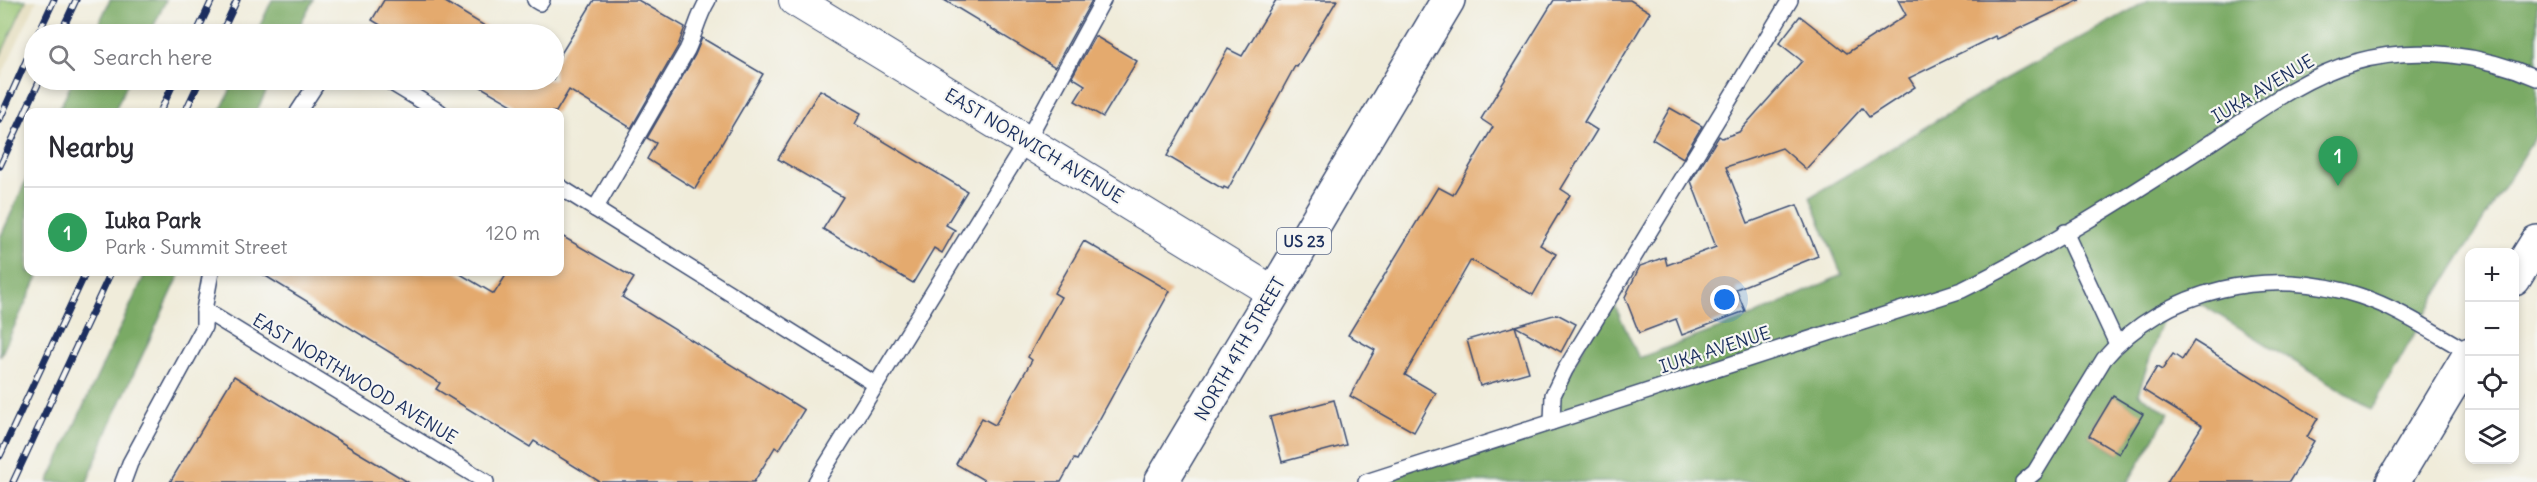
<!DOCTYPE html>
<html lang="en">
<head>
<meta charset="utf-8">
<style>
	body { margin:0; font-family:Delius,sans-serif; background:#f7f7f7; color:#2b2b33 }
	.controls { position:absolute; right:18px; bottom:18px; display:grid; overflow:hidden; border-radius:12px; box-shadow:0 3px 9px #0003 }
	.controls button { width:54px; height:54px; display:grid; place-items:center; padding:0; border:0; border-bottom:2px solid #e1e1e2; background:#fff; color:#2b2b33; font:30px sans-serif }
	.you { position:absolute; left:1725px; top:300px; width:21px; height:21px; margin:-15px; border:4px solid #fff; border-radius:50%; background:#1a73e8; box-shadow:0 0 0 9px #1a73e833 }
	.badge { display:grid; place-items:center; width:39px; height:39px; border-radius:50%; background:#c8321e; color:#fff; font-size:20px; font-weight:700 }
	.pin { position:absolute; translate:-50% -50px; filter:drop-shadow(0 2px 3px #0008) }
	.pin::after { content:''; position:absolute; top:32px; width:21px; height:18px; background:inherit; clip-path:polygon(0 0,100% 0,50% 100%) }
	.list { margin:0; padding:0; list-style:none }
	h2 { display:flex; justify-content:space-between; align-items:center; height:78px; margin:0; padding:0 24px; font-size:26px }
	h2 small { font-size:20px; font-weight:400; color:#7c7c81 }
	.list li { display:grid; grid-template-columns:39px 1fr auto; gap:18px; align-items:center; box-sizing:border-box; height:90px; padding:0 24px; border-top:2px solid #e1e1e2 }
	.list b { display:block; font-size:22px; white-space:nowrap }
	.list p { margin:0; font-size:20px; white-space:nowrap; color:#7c7c81 }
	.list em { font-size:20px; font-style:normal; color:#7c7c81 }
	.icon { flex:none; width:33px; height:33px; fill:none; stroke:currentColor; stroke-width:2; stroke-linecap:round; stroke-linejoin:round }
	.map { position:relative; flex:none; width:2537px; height:482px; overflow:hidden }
	.search { position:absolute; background:#fff; box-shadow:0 3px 9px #0003; left:24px; top:24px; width:540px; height:66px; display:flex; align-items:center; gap:15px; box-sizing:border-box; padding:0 21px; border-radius:33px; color:#7c7c81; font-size:22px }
	.panel { position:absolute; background:#fff; box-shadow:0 3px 9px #0003; left:24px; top:108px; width:540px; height:168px; border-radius:12px }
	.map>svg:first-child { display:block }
</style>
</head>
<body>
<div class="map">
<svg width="2537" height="482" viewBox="0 0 2537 482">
	<rect width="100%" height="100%" fill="#f6f6f2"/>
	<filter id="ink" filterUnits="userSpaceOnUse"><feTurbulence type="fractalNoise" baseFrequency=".0167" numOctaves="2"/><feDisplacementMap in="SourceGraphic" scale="12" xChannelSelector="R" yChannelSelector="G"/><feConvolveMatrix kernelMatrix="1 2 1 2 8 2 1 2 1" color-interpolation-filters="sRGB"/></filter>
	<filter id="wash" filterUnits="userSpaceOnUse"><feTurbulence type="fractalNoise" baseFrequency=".008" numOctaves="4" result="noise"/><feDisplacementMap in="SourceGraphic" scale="24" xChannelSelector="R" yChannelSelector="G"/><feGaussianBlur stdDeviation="1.35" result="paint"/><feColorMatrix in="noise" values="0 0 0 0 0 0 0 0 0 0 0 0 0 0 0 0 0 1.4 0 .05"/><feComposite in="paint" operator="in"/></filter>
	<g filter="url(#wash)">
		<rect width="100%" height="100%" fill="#f0ecda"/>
		<path fill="#e3dbba" d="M 0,0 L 37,0 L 0,79 Z"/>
		<path fill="#99c573" stroke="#5a7a68" stroke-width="1.5" d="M 0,0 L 26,0 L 0,57 Z"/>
		<g fill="#7aaa65" stroke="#4a6c62" stroke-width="1.5" fill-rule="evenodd">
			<path d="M 110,0 L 166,0 L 150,34 L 94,34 Z"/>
			<path d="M 272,0 L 313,0 L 295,34 L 256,34 Z"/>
			<path d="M 2149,0 L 2537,0 L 2537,133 L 2433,301 L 2372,409 L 2191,298 L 2166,309 L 2138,394 L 2169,413 L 2128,482 L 1366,482 L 1552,422 L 1551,410 L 1610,295 L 1639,358 L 1750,317 L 1842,275 L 1810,197 L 2000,82 ZM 2113,396 L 2143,415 L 2118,454 L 2089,436 Z"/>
			<path d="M 73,80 L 129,80 L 114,112 L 58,112 Z"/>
			<path d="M 235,80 L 272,80 L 256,112 L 220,112 Z"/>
			<path d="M 28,176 L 28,272 L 40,272 L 0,357 L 0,238 Z"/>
			<path d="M 146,272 L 181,272 L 110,425 L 87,482 L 48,482 Z"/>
		</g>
		<g id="blocks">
			<g fill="#e4aa6e">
				<path d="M 384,0 L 442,0 L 498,34 L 395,34 L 372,20 Z"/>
				<path d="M 594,0 L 638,0 L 685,27 L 678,46 L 631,128 L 569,90 L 556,112 L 524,112 L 469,80 L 554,80 L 554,65 Z"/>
				<path d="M 944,0 L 1092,0 L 1055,67 Z"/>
				<path d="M 1276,0 L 1337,0 L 1297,67 L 1295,66 L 1228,189 L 1224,187 L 1223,189 L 1167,156 L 1228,49 L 1242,56 Z"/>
				<path d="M 1554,0 L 1630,0 L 1650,12 L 1584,122 L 1597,130 L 1561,189 L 1570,195 L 1540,245 L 1556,254 L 1533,295 L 1471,260 L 1405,375 L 1436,393 L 1414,432 L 1350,396 L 1375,350 L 1348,335 L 1438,187 L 1453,195 L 1493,127 L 1481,119 Z"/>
				<path d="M 1898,0 L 2080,0 L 1997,39 L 1995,36 L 1909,78 L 1915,87 L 1869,117 L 1862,108 L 1806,169 L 1782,148 L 1726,167 L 1748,223 L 1797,205 L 1818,256 L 1736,289 L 1745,311 L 1682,335 L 1676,319 L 1639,333 L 1625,297 L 1640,266 L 1665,257 L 1667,265 L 1716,247 L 1691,181 L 1719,136 L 1722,138 L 1739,132 L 1802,61 L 1779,43 L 1800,16 L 1847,53 L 1906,15 Z"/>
				<path d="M 1095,36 L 1137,61 L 1103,117 L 1075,101 L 1085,85 L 1072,77 Z"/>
				<path d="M 702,38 L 763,74 L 695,189 L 647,159 L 656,143 L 647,138 L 695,55 Z"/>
				<path d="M 820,90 L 861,113 L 855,124 L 967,191 L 946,225 L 955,230 L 942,253 L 934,248 L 913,283 L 823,229 L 843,197 L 778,159 Z"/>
				<path d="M 1670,108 L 1702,126 L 1683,158 L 1652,139 Z"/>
				<path d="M 560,235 L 634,278 L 622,297 L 804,410 L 779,450 L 775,447 L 754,482 L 600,482 L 534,441 L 530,447 L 436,389 L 440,383 L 259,272 L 457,272 L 494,294 L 508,272 L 560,272 Z"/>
				<path d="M 1084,241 L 1170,291 L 1077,460 L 1074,459 L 1061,482 L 987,482 L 956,464 L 982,418 L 995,425 L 1032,360 L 1028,357 L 1061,297 L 1054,293 Z"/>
				<path d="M 1557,314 L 1576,324 L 1561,352 L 1515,326 L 1529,372 L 1480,386 L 1467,340 Z"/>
				<path d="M 2194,341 L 2318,418 L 2307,437 L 2314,441 L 2289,482 L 2167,482 L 2202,426 L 2143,390 L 2157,367 L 2162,370 L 2173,354 L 2182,360 Z"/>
				<path d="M 234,376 L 349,447 L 408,482 L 170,482 Z"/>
				<path d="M 2113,396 L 2143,414 L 2119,454 L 2089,436 Z"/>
				<path d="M 1334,400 L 1346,445 L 1282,462 L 1270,417 Z"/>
			</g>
		</g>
	</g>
	<g filter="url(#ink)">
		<use href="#blocks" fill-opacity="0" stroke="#3b4b71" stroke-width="1.5"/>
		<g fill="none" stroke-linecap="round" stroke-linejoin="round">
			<g stroke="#3b4b71" stroke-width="18">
				<g id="lane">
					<path d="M 535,0 L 540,3 L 542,0"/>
					<path d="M 387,80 L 440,112"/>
					<path d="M 298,112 L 319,80"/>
					<path d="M 560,187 L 875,384"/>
					<path d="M 595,209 L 687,50 C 695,33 698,16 708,0"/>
					<path d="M 2065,232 L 2117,344"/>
					<path d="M 204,310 L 486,482"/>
					<path d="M 1552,422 L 1553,395 L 1565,370 L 1790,0"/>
					<path d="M 123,482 L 130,463 L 204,327 L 204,310 L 211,272"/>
					<path d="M 816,482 L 1026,142 L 1103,0"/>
					<path d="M 1366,482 L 1962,290 C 2045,249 2124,199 2201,149 C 2249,118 2299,78 2355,62 C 2415,45 2481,54 2537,78"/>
					<path d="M 2023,482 L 2035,472 L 2104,359 C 2166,287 2271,266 2360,296 C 2399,309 2434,333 2470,353"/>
				</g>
			</g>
			<g stroke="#3b4b71" stroke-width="34">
				<path id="street" d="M 795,0 L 1273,292"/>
			</g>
			<g stroke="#3b4b71" stroke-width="36">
				<g id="primary">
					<path d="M 2514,279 L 2537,242"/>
					<path d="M 1161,482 L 1448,0"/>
					<path d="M 2393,482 L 2470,354"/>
				</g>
			</g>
			<use href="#lane" stroke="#fff" stroke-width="15"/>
			<use href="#street" stroke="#fff" stroke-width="32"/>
			<use href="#primary" stroke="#fff" stroke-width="33"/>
			<g stroke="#1b2f5e" stroke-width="7">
				<g id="rail">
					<path d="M 38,34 L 54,0"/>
					<path d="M 60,34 L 76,0"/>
					<path d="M 196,34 L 212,0"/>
					<path d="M 221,34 L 237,0"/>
					<path d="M 160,112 L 175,80"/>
					<path d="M 185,112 L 200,80"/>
					<path d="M 0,119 L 34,43"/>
					<path d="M 0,166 L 40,80"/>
					<path d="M 0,456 L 86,272"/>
					<path d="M 13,482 L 111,272"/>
				</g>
			</g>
			<use href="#rail" stroke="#f6f6f2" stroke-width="4.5" stroke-dasharray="14" stroke-linecap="butt"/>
		</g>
	</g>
	<g text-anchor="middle" stroke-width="4.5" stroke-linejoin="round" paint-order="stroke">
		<rect fill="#f6f6f2" stroke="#5d6b8a" stroke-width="1.5" x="1277" y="228" width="54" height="26" rx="4.5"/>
		<g font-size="16" font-weight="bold" fill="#1b2f5e">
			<text x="1304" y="247">US 23</text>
		</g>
		<g font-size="18" fill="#1b2f5e" stroke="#f6f6f2">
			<text transform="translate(2263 89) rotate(-31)" y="6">IUKA AVENUE</text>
			<text transform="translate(1034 146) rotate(31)" y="6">EAST NORWICH AVENUE</text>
			<text transform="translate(1240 349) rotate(-60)" y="6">NORTH 4TH STREET</text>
			<text transform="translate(1715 350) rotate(-18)" y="6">IUKA AVENUE</text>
			<text transform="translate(355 379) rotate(31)" y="6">EAST NORTHWOOD AVENUE</text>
		</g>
	</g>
</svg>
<div class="controls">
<button>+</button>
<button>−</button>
<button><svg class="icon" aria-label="locate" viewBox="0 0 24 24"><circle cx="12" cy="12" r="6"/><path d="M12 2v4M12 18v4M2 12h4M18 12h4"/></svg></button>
<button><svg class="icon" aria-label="layers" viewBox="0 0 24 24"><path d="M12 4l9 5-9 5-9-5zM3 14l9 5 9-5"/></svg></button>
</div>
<div class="you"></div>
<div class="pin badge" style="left:2338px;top:186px;background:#2e9e5b">1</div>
<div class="search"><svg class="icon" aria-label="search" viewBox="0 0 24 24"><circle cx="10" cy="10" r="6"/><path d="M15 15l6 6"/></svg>Search here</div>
<section class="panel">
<h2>Nearby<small></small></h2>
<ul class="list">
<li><span class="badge" style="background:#2e9e5b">1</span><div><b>Iuka Park</b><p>Park · Summit Street</p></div><em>120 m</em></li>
</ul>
</section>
</div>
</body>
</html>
